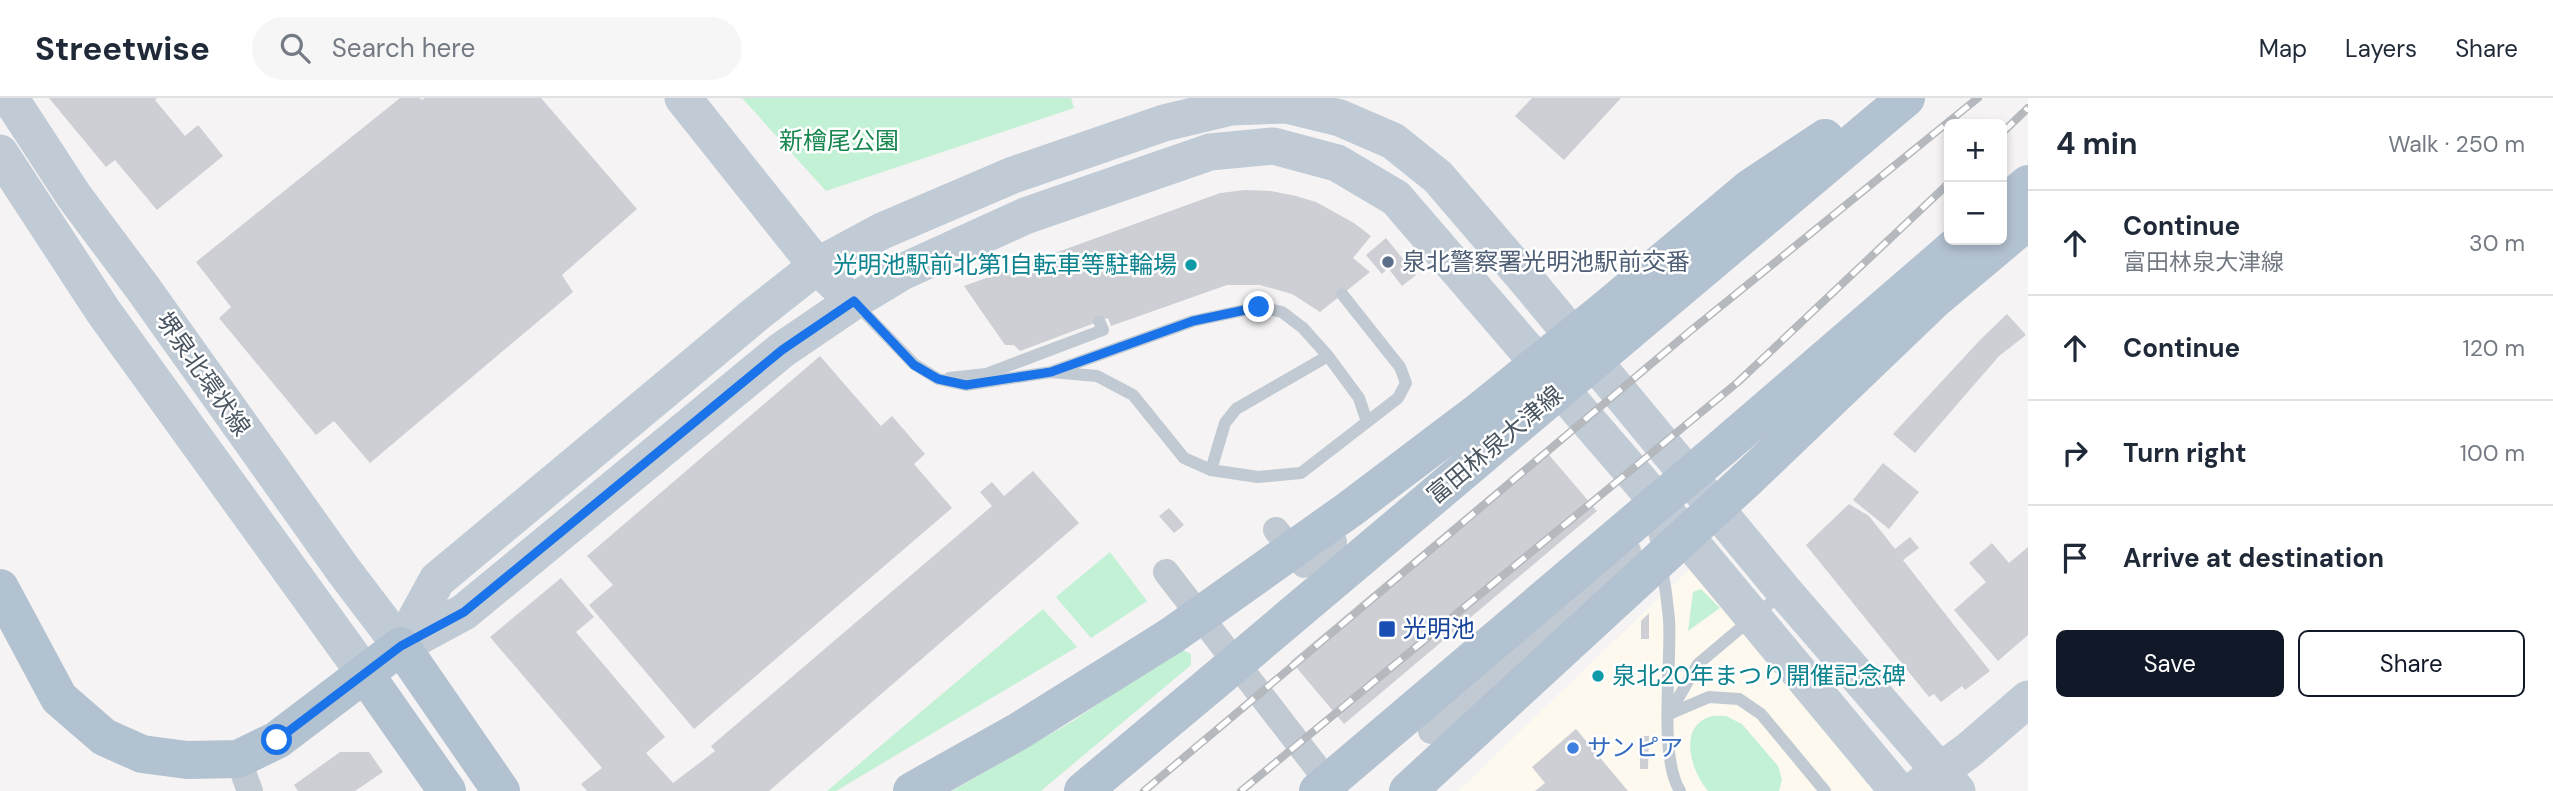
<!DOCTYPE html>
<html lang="en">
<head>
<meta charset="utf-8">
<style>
	body { margin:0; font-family:"DM Sans","Noto Sans JP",sans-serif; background:#f6f6f7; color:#1f2937 }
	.controls { position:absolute; right:21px; top:21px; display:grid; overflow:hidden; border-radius:10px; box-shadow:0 4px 10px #0003 }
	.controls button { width:63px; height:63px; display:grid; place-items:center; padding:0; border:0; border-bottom:2px solid #e0e1e3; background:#fff; color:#1f2937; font:35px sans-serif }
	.stop { position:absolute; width:21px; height:21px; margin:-16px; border:5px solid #1a73e8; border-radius:50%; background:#fff }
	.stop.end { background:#1a73e8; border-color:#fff; box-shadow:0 2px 7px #0008 }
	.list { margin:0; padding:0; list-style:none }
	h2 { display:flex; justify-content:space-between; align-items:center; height:91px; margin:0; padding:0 28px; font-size:30px }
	h2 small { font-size:23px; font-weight:400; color:#747a83 }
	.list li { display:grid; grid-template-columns:46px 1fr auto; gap:21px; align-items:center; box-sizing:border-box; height:105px; padding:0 28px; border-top:2px solid #e0e1e3 }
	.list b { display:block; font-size:26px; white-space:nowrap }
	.list p { margin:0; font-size:23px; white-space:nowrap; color:#747a83 }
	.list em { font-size:23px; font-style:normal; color:#747a83 }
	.actions { display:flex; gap:14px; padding:21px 28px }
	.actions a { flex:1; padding:16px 0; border:2px solid #111827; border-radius:10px; text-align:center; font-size:24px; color:#111827 }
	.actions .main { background:#111827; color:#fff }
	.icon { flex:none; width:38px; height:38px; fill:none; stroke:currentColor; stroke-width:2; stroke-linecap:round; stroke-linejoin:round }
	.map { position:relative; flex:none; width:2028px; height:693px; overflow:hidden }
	header { display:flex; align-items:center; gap:42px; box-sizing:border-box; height:98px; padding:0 35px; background:#fff; border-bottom:2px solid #e0e1e3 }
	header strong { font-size:33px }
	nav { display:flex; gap:38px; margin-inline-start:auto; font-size:24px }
	.search { width:490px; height:63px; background:#f6f6f7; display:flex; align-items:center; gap:18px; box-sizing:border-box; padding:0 24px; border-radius:38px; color:#747a83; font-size:26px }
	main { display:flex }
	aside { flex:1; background:#fff }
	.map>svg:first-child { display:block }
</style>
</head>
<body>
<header>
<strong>Streetwise</strong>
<div class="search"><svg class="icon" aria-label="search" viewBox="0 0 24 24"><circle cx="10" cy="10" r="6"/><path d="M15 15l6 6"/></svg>Search here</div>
<nav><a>Map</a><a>Layers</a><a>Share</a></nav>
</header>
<main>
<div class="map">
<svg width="2028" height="693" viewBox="0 0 2028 693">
	<rect width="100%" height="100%" fill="#f5f3f3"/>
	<path fill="#fdf9ef" d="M 1691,469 L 1873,693 L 1458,693 Z"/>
	<g fill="#c3f1d5">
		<path d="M 742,0 L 1071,0 L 1074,10 L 826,93 Z"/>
		<path d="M 1110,454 L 1147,503 L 1091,540 L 1056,499 Z"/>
		<path d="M 1701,491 L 1720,510 L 1688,533 L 1693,494 Z"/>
		<path d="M 1043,511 L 1077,549 L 836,693 L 827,693 Z"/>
		<path d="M 1180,551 L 1191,556 L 1191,567 L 1041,693 L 952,693 L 1073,623 Z"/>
		<path d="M 1726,618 L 1742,626 L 1778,668 L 1782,681 L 1779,693 L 1708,693 C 1692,675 1677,630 1709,619 C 1714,617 1722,618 1726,618 Z"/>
	</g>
	<g fill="#cdcfd5">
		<path d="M 49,0 L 157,0 L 155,2 L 185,38 L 198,27 L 223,58 L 157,112 L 115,62 L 106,69 Z"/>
		<path d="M 400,0 L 420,0 L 422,2 L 425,0 L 541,0 L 637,111 L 562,177 L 573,194 L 370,365 L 334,323 L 316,337 L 219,220 L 231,209 L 196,164 Z"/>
		<path d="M 1532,0 L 1621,0 L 1564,62 L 1515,18 Z"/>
		<path d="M 1245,92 L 1271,93 L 1296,98 L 1316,104 L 1354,125 L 1371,138 L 1353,160 L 1370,174 L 1320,214 L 1292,196 L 1260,187 L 1227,187 L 1111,228 L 1108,220 L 1020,253 L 1014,247 L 1005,247 L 964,188 L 1220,95 Z"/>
		<path d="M 1386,140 L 1416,177 L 1402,188 L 1388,170 L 1382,176 L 1366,157 Z"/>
		<path d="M 2007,216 L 2026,237 L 1999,258 L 1915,355 L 1893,336 L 1980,242 Z"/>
		<path d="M 820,258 L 881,328 L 892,318 L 925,356 L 914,366 L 952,410 L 694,631 L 589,507 L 613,487 L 587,458 Z"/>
		<path d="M 1544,351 L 1597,413 L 1344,626 L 1291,563 Z"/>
		<path d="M 1883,365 L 1919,394 L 1889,431 L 1853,402 Z"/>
		<path d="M 1033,373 L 1079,425 L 769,693 L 587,693 L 581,686 L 602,670 L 490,539 L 561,480 L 594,519 L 576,534 L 665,639 L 646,655 L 673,685 L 715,653 L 711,648 L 992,408 L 980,394 L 992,384 L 1004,398 Z"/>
		<path d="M 1849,406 L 1869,418 L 1895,451 L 1910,439 L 1919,450 L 1903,462 L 1990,573 L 1965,592 L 1962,588 L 1941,604 L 1934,596 L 1929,599 L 1806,447 Z"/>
		<path d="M 1169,410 L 1184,427 L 1174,435 L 1159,418 Z"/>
		<path d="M 1992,445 L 2009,465 L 2028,449 L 2028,537 L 1998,563 L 1954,512 L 1986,484 L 1969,465 Z"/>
		<path d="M 1649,515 L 1649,541 L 1641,541 L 1641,523 Z"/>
		<path d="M 1576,631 L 1628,693 L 1535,693 L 1545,685 L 1532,669 Z"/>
		<path d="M 1640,638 L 1649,638 L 1648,671 L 1640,671 Z"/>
		<path d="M 340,654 L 369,654 L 383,674 L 355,693 L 298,693 L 294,687 Z"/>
	</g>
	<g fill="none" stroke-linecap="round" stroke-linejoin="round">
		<g stroke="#c1cad2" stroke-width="12">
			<path d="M 1342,196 L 1400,269 L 1406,285 L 1398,300 L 1367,324"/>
			<path d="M 855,205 L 914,266 L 938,281 L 966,287 L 1051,274 L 1193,223 L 1259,209 L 1282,214 L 1303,230 L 1328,258 L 1359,300 L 1367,324 L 1301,375 L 1258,379 L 1211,372 L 1184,360 L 1133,297 L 1097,278 L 1051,274"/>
			<path d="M 949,280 L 986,276 L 1103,232 L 1099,223"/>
			<path d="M 1211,372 L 1225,325 L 1236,311 L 1328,258"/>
			<path d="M 1650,419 C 1659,451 1666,487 1669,521 C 1672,565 1658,657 1680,693"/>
			<path d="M 1669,616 L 1709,599 L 1739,601 L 1761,616 L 1825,693"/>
			<path d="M 1669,616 L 1698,566 L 1782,495"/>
		</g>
		<g stroke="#c1cad2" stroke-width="26">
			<path d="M 1276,432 L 1304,467 L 1334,444"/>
			<path d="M 1166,474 L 1335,693"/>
			<path d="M 1431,633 L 1628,453"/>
			<path d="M 238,661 L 250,693"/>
		</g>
		<g stroke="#c1cbd6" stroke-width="37">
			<path d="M 10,0 L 74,98 L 142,189 L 344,473 L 401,548"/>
			<path d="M 683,0 L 817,168 L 836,186"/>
			<path d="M 0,55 L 103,213 L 365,576"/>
			<path d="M 401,548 L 437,482 L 756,216 L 817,168 L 882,133 L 1013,77 L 1164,25 L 1231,9 L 1287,7 L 1340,20 L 1393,43 L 1438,79 L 1529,185 L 1784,493 L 1957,693"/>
			<path d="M 401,548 L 464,514 L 782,252 L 854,203 L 902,174 L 1025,118 L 1210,54 L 1273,48 L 1337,65 L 1396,100 L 1639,382 L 1898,693"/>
			<path d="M 1920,688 L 1969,652 L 2028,601"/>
		</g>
		<g stroke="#b3c2d1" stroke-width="38">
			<path d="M 2002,108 L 2028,86"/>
			<path d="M 1606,211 L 1750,90 L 1825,40"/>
			<path d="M 1627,235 L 1906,0"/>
			<path d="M 1723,349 L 1963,142"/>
			<path d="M 1747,381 L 1934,202 L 2028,123"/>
			<path d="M 0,490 L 59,600 L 104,639 L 142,656 L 187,662 L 238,661 L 277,642 L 401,548 L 501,693"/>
			<path d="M 365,576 L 447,693"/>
			<path d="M 912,693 L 1019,633 L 1171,538"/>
			<path d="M 1083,693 L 1211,586"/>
		</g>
		<g stroke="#b5b8bd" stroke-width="8">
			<g id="rail">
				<path d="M 2002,35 L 2028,10"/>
				<path d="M 1144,693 L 1689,234 L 1978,0"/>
				<path d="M 1241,693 L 1738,284 L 1949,85"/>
			</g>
		</g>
		<use href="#rail" stroke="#fff" stroke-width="5" stroke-dasharray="16" stroke-linecap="butt"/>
		<g stroke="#b3c2d1" stroke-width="38">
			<path d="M 1171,538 L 1350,411 L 1477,315 L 1606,211"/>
			<path d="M 1211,586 L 1627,235"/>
			<path d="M 1318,693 L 1723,349"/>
			<path d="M 1408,693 L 1747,381"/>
		</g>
	</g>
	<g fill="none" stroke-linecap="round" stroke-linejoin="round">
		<path stroke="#1a73e8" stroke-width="9" d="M 277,642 L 401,548 L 464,514 L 782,252 L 854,203 L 914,267 L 938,281 L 966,287 L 1051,274 L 1193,223 L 1259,209"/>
	</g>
	<circle fill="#5c6f8a" stroke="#fff" stroke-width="2.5" cx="1388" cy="164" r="7"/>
	<g fill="#0f9aa8" stroke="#fff" stroke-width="2.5">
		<circle cx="1191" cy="167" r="7"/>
		<circle cx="1598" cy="578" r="7"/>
	</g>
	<rect fill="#1a4fb4" stroke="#fff" stroke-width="2.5" x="1378" y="522" width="18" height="18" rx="3.5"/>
	<circle fill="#3f7fe0" stroke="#fff" stroke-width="2.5" cx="1573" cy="650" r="7"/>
	<g text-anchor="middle" stroke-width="5" stroke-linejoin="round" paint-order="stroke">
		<g font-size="24" fill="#17864f" stroke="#fff">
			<text x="839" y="51">新檜尾公園</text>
		</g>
		<g font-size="24" fill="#4e5e75" stroke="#fff" text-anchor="start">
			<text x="1402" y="172">泉北警察署光明池駅前交番</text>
		</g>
		<g font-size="24" fill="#0d838f" stroke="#fff" text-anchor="end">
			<text x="1177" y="175">光明池駅前北第1自転車等駐輪場</text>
			<text x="1612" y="586" text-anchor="start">泉北20年まつり開催記念碑</text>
		</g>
		<g font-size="24" fill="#4a5661" stroke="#fff">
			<text transform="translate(203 276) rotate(55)" y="8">堺泉北環状線</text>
			<text transform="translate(1495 347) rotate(-40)" y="8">富田林泉大津線</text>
		</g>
		<g font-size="24" fill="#164399" stroke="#fff" text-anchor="start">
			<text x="1403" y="539">光明池</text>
		</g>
		<g font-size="24" fill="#366cbe" stroke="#fff" text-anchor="start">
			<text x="1587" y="658">サンピア</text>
		</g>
	</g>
</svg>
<div class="controls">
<button>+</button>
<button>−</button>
</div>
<div class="stop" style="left:277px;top:642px"></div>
<div class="stop end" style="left:1259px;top:209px"></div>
</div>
<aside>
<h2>4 min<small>Walk · 250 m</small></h2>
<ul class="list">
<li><svg class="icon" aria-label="ahead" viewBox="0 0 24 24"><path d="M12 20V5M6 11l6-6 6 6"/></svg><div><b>Continue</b><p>富田林泉大津線</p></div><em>30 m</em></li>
<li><svg class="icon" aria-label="ahead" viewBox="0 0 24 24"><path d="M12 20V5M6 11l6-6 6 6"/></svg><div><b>Continue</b></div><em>120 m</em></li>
<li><svg class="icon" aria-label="right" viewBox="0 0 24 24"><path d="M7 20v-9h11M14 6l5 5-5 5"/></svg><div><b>Turn right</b></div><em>100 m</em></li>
<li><svg class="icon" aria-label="arrive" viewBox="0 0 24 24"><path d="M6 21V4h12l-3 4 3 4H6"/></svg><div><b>Arrive at destination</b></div></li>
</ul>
<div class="actions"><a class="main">Save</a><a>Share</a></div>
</aside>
</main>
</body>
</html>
